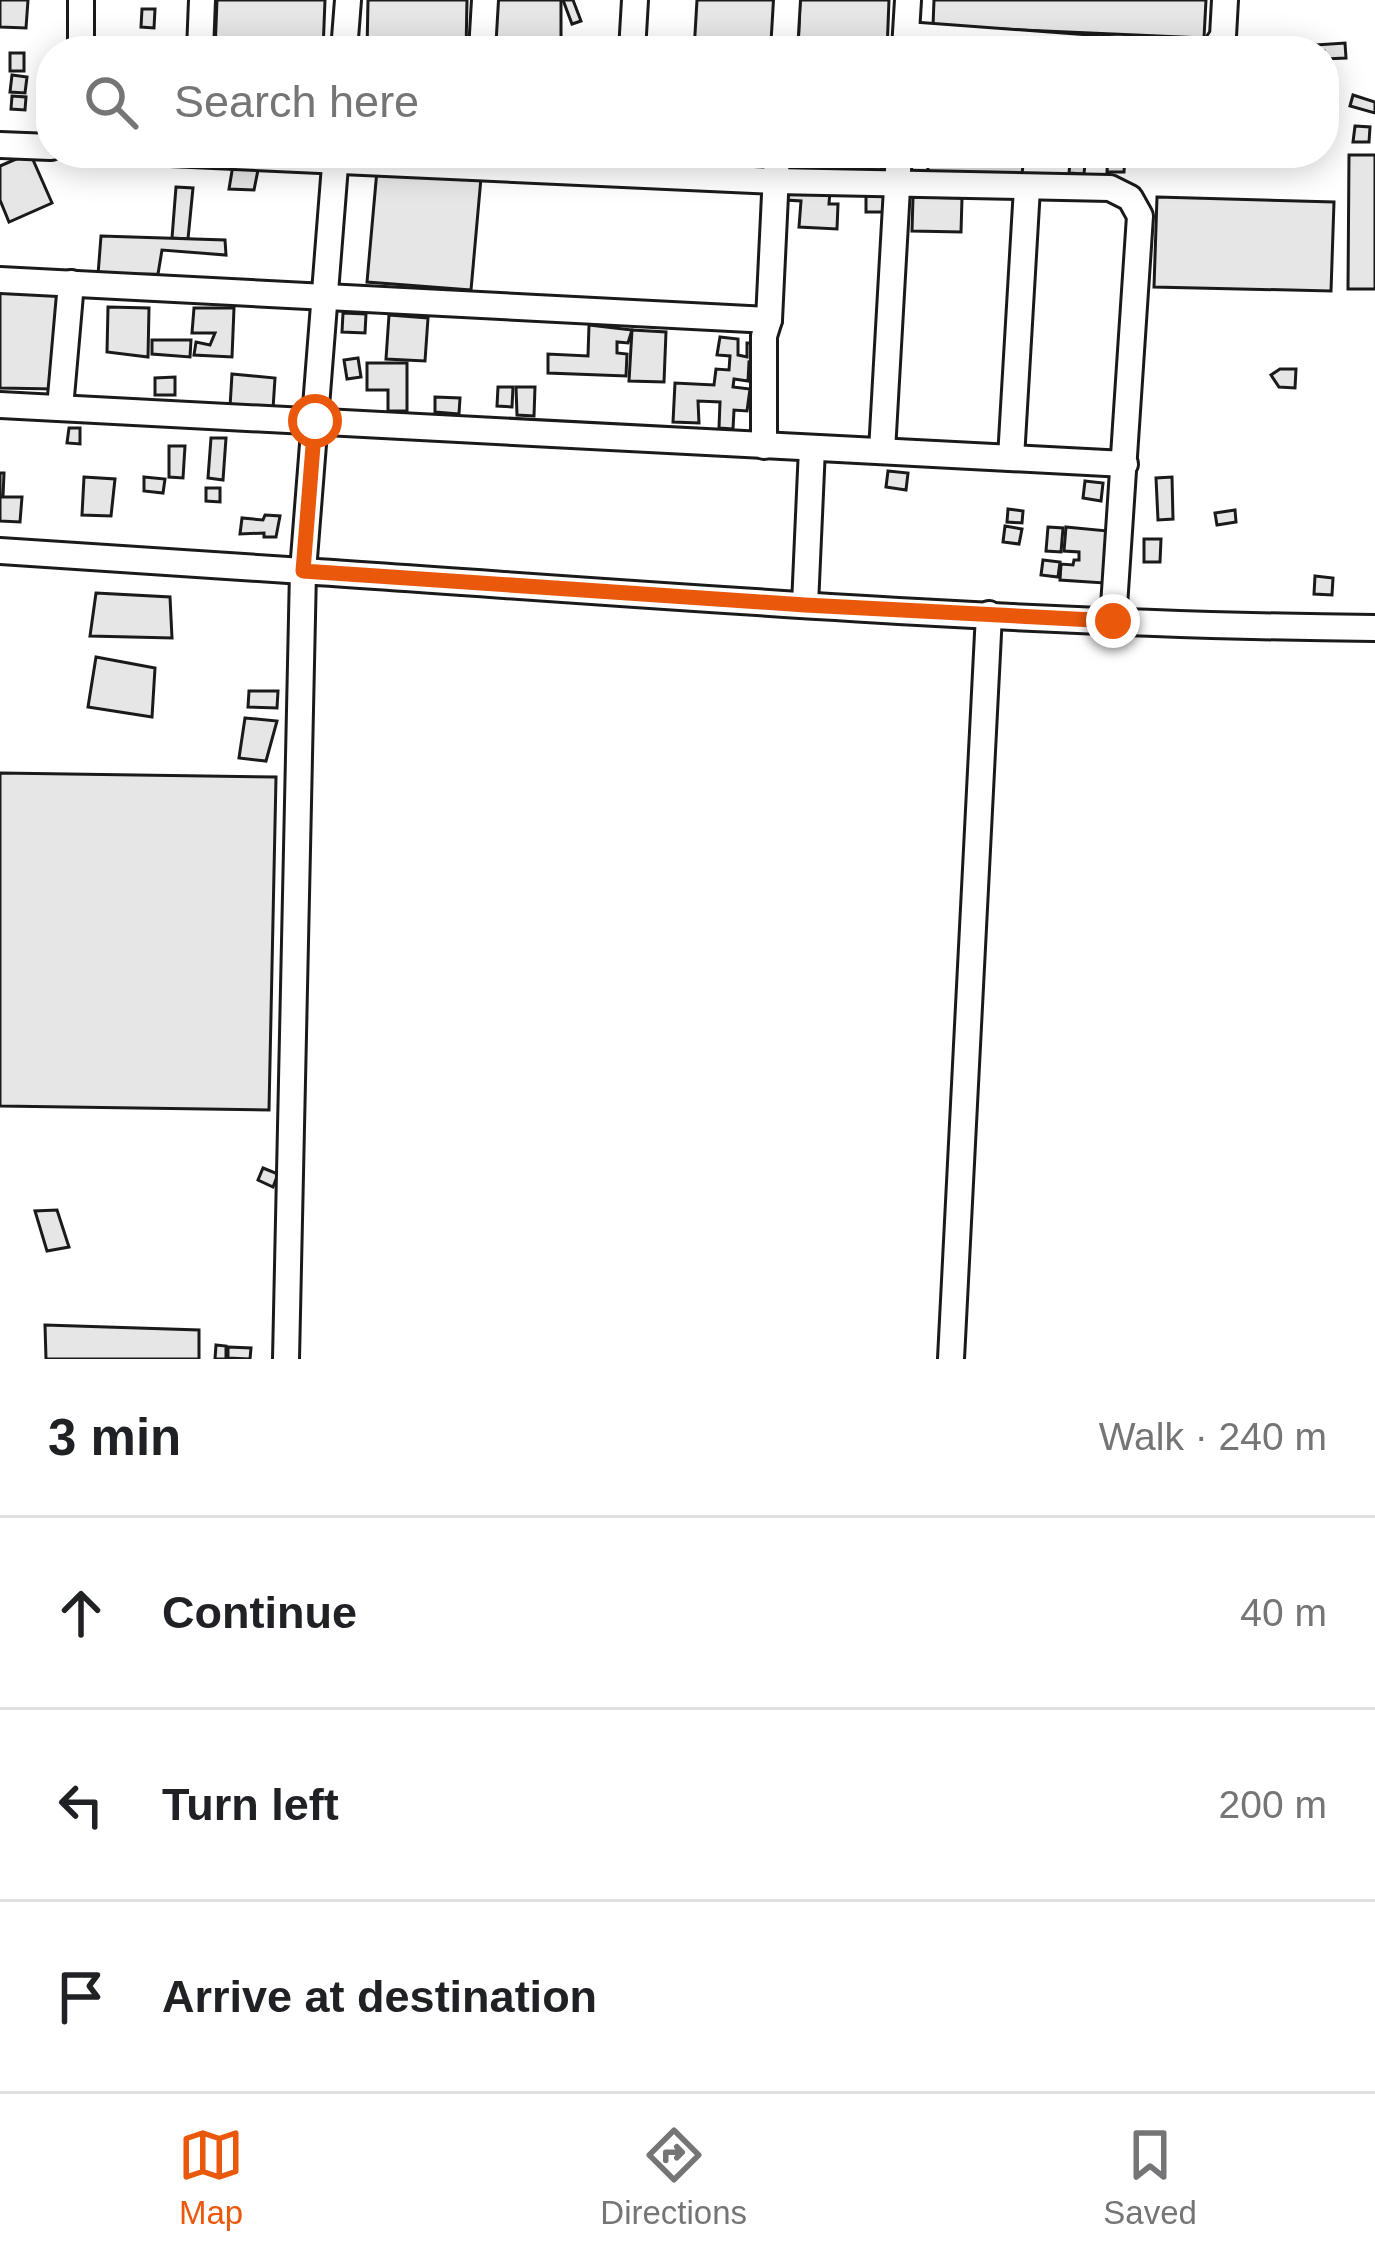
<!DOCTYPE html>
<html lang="en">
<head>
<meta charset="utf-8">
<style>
	body { margin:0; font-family:Arial,sans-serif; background:#f2f2f2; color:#202124 }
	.stop { position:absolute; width:36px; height:36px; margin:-27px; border:9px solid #ea580c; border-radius:50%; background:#fff }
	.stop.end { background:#ea580c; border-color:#fff; box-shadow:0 3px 12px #0008 }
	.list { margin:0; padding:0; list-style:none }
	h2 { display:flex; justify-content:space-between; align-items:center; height:156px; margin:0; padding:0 48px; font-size:51px }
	h2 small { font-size:39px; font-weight:400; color:#757577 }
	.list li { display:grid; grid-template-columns:78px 1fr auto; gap:36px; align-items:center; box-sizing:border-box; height:192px; padding:0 48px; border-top:3px solid #e0e0e0 }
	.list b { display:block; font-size:45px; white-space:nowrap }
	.list em { font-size:39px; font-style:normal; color:#757577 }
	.icon { flex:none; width:66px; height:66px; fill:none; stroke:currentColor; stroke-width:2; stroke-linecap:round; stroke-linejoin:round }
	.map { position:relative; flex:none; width:1375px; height:1359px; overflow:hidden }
	.search { position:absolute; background:#fff; box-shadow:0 6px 30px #0003; left:36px; right:36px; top:36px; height:132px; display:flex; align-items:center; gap:30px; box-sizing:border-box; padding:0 42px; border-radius:48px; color:#757577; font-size:45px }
	.sheet { height:732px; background:#fff }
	nav { display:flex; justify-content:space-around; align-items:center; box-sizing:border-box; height:168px; border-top:3px solid #e0e0e0; background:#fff; font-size:33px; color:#757577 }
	nav a { display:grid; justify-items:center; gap:6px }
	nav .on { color:#ea580c }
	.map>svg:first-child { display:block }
</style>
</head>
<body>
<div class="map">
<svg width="1375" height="1359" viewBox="0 0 1375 1359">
	<rect width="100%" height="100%" fill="#fff"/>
	<g fill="#e6e6e6" stroke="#1a1a1a" stroke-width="3">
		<path d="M 0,0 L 28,0 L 26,28 L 0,27 Z"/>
		<path d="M 217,0 L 325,0 L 323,51 L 215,51 Z"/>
		<path d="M 368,0 L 467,0 L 466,51 L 367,51 Z"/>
		<rect x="491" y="0" width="70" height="51"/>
		<path d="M 563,0 L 573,0 L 581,21 L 572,24 Z"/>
		<path d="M 697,0 L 776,0 L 773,51 L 694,51 Z"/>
		<path d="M 800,0 L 889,0 L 887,51 L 798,51 Z"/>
		<path d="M 934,0 L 1206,0 L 1204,38 L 933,26 Z"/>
		<path d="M 142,9 L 155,9 L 154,28 L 141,27 Z"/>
		<path d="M 1345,43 L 1346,58 L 1324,59 L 1324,51 L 1301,51 L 1301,46 Z"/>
		<rect x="10" y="53" width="14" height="18"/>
		<path d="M 12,75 L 27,77 L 25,93 L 10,92 Z"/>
		<path d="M 1353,95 L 1375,102 L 1375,113 L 1350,106 Z"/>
		<path d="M 12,96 L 26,97 L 25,110 L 11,109 Z"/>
		<path d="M 1355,126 L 1370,127 L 1369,142 L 1353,142 Z"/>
		<path d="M 30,153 L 52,203 L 9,222 L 0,200 L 0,166 Z"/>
		<path d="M 491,153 L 620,153 L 620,154 L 491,155 Z"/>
		<path d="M 644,153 L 767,153 L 766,175 L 644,168 Z"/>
		<path d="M 793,153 L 882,153 L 881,180 L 792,176 Z"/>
		<path d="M 929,153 L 1024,153 L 1021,186 L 927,180 Z"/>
		<path d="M 1071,153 L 1086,153 L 1084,174 L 1069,173 Z"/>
		<path d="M 1108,155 L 1125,156 L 1124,172 L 1107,172 Z"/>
		<path d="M 1349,155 L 1375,155 L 1375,289 L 1348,289 Z"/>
		<path d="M 233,165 L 258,170 L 254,190 L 229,189 Z"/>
		<path d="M 377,170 L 481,178 L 471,290 L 367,282 Z"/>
		<path d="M 176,187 L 193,188 L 188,239 L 172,238 Z"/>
		<path d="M 787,189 L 830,191 L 829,204 L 838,204 L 837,229 L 799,227 L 801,201 L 786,200 Z"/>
		<rect x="866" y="195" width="18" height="17"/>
		<path d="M 913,197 L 962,198 L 961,232 L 912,231 Z"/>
		<path d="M 1157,197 L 1334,202 L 1331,291 L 1154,287 Z"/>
		<path d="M 101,236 L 225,240 L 226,255 L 162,250 L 158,274 L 98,275 Z"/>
		<path d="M 0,290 L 57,291 L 54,389 L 0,388 Z"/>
		<path d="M 108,307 L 149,308 L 148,357 L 107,352 Z"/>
		<path d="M 194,308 L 234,308 L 232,357 L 194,355 L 196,342 L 210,345 L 215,333 L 192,333 Z"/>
		<path d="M 343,313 L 366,314 L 365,333 L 342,332 Z"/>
		<path d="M 389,315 L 428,318 L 425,361 L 386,359 Z"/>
		<path d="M 589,325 L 632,330 L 628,343 L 617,342 L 617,353 L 627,354 L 626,376 L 548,373 L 548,354 L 588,356 Z"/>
		<path d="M 632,330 L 666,332 L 664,382 L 629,381 Z"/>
		<path d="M 720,337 L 738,339 L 738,355 L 747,357 L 747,343 L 756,343 L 755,363 L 749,362 L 748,381 L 734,379 L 733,387 L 750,389 L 747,411 L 734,410 L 733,429 L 719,428 L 720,402 L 698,401 L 699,423 L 673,422 L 675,383 L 714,385 L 716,369 L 729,370 L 730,356 L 717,355 Z"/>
		<path d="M 152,340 L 191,340 L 190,357 L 152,354 Z"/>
		<path d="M 358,358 L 361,377 L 347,379 L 344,360 Z"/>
		<path d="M 367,363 L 407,363 L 407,411 L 388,411 L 388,390 L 367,390 Z"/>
		<path d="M 1280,369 L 1296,369 L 1295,388 L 1279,387 L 1271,375 Z"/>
		<path d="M 232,374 L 275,378 L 273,409 L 230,407 Z"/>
		<path d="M 175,377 L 175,395 L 155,395 L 155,378 Z"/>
		<path d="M 498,387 L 513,387 L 512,407 L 497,406 Z"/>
		<path d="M 516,387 L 535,387 L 534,416 L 517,415 Z"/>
		<path d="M 435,397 L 460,398 L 459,414 L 435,412 Z"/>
		<path d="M 69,428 L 80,428 L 80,444 L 67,443 Z"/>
		<path d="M 211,438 L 226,438 L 223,480 L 208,478 Z"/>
		<path d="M 169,446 L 185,446 L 183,478 L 169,477 Z"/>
		<path d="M 888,471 L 908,473 L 906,490 L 886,487 Z"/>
		<path d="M 0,473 L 4,473 L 3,497 L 22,497 L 20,522 L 0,521 Z"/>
		<path d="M 84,477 L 115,479 L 111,516 L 82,515 Z"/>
		<path d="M 144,477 L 165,479 L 163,493 L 144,491 Z"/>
		<path d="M 1172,477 L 1173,519 L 1158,520 L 1156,478 Z"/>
		<path d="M 1085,481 L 1103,483 L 1101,501 L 1083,498 Z"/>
		<path d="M 206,488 L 220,488 L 220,502 L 206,501 Z"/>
		<path d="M 1008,509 L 1023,511 L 1022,523 L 1007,522 Z"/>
		<path d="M 1235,510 L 1236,522 L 1217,525 L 1215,513 Z"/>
		<path d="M 265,515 L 280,516 L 276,537 L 264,537 L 264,533 L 240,534 L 242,518 L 263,520 Z"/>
		<path d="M 1005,526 L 1022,529 L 1019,544 L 1003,542 Z"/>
		<path d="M 1048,527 L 1063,528 L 1061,552 L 1046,551 Z"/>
		<path d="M 1066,527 L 1108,531 L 1104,583 L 1060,580 L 1061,564 L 1073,565 L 1074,560 L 1079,560 L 1079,552 L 1064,551 Z"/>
		<path d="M 1144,539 L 1161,539 L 1160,562 L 1144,562 Z"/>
		<path d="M 1043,560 L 1060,562 L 1058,577 L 1041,575 Z"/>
		<path d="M 1315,576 L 1333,578 L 1332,595 L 1314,594 Z"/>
		<path d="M 96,593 L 170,597 L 172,638 L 90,636 Z"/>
		<path d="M 96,657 L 155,668 L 152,717 L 88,707 Z"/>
		<path d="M 249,691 L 278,691 L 277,708 L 248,707 Z"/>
		<path d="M 245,718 L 277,721 L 266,761 L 239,758 Z"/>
		<path d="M 0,773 L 276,777 L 269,1110 L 0,1106 Z"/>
		<path d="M 263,1168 L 278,1174 L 273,1187 L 258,1180 Z"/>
		<path d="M 57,1210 L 69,1247 L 47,1251 L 35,1211 Z"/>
		<path d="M 45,1325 L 199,1330 L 199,1359 L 46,1359 Z"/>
		<path d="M 216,1345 L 226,1346 L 226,1359 L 215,1359 Z"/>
		<path d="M 228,1347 L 251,1348 L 250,1359 L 228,1358 Z"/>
	</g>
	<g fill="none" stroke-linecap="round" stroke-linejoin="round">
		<g stroke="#1a1a1a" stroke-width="30">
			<g id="minor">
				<path d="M 906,35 L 1122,51"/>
				<path d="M 905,49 L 908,0"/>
				<path d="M 81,51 L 81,0"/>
				<path d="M 200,51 L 202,0"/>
				<path d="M 344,51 L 348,0"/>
				<path d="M 482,51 L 485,0"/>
				<path d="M 632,51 L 635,0"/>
				<path d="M 784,51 L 787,0"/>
				<path d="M 1213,51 L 1223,36 L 1225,0"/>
				<path d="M 0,145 L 51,147"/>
				<path d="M 170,153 L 775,181 L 1110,188 L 1130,198 L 1140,216 L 1113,621"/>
				<path d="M 0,280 L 769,320"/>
				<path d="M 0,405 L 1125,464"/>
				<path d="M 60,408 L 71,283"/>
				<path d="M 764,446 L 764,336 L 769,320 L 777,153"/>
				<path d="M 882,451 L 899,153"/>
				<path d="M 1011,458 L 1027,188"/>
				<path d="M 0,551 L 303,571 L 336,153"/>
				<path d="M 805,605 L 812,448"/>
				<path d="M 286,1359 L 303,571 C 660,595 1017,625 1375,628"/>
				<path d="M 951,1359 L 989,614"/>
			</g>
		</g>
		<use href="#minor" stroke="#fff" stroke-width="24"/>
	</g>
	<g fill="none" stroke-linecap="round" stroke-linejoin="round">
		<path stroke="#ea580c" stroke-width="15" d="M 315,421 L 303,571 L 805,605 L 1113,621"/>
	</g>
</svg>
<div class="stop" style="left:315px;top:421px"></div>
<div class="stop end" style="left:1113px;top:621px"></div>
<div class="search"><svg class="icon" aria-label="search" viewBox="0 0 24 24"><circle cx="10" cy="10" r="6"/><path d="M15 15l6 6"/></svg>Search here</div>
</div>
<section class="sheet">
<h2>3 min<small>Walk · 240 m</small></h2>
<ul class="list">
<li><svg class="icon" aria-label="ahead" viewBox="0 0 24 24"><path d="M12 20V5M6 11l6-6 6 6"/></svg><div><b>Continue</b></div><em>40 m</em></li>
<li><svg class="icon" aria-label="left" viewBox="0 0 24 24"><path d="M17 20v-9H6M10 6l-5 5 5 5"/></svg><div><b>Turn left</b></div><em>200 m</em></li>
<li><svg class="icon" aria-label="arrive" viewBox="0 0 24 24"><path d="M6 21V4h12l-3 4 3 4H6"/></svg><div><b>Arrive at destination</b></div></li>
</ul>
</section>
<nav>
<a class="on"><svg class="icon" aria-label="map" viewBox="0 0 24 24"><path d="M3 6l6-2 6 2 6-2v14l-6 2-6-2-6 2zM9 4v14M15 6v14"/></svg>Map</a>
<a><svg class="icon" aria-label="directions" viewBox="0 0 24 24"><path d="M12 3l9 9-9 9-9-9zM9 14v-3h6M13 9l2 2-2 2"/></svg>Directions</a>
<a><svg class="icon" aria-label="saved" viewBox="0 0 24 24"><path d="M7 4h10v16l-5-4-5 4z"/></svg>Saved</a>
</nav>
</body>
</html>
